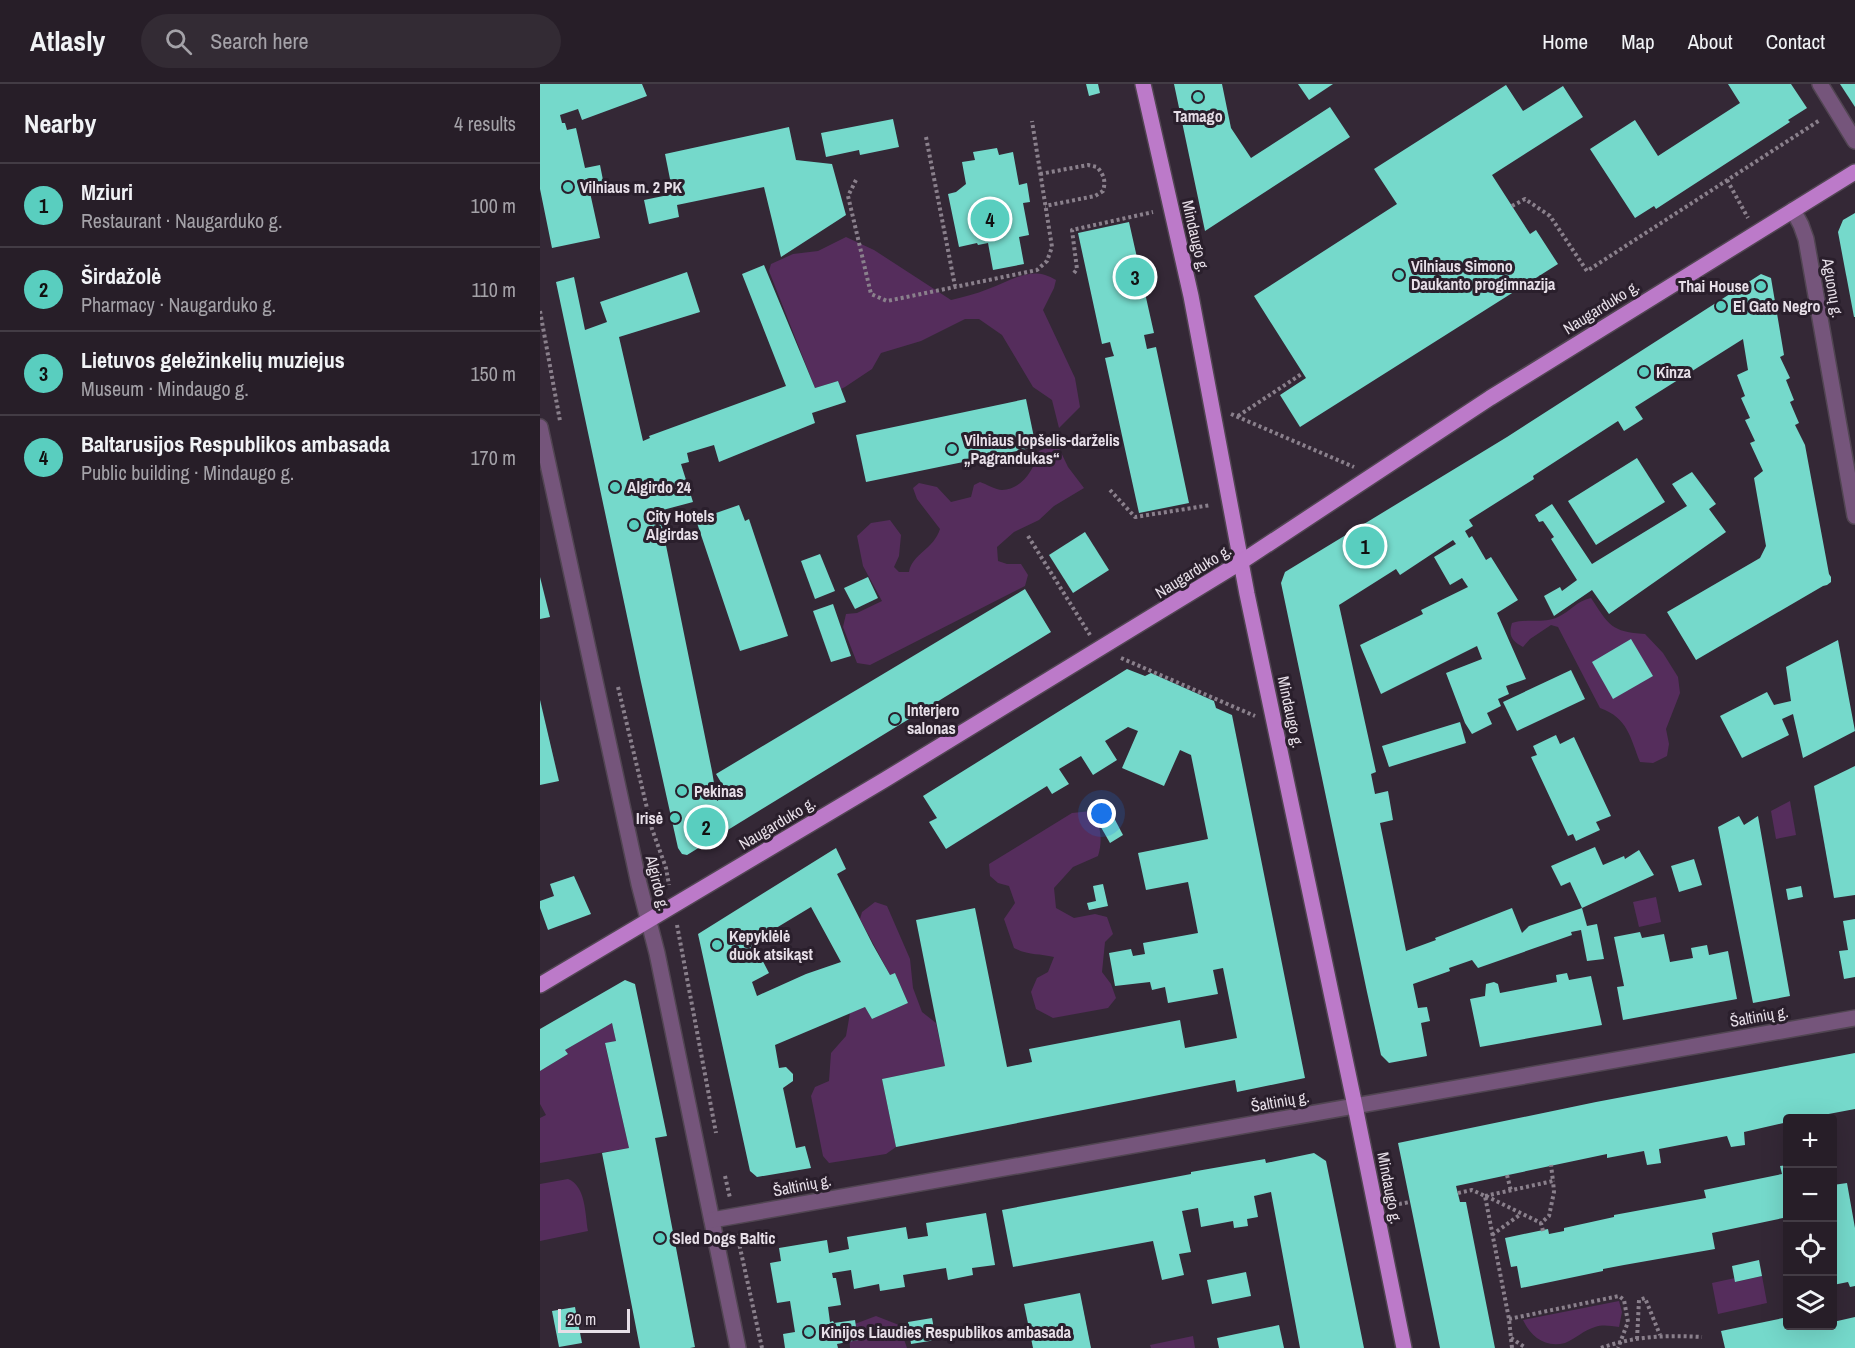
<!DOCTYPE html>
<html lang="en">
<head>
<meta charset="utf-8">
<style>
	body { margin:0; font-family:"Archivo Narrow",sans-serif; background:#332b34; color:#f1f3f6 }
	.controls { position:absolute; right:18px; bottom:18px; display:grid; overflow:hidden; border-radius:6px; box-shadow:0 6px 24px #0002 }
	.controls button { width:54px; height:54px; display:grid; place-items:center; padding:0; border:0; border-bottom:2px solid #433c45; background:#271e28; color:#f1f3f6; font:30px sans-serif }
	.scale { position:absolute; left:18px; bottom:15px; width:72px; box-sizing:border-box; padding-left:6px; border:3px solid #e7dfe8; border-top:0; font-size:16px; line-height:21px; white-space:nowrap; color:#e7dfe8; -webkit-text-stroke:4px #2a1f2c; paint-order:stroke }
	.you { position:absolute; left:562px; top:730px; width:21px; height:21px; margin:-15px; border:4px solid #fff; border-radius:50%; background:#1a73e8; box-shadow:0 0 0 9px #1a73e833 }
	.badge { display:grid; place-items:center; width:39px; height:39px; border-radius:50%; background:#59cebf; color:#111; font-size:20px; font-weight:700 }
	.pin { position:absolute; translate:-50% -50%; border:3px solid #fff; box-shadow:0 2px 6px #0006 }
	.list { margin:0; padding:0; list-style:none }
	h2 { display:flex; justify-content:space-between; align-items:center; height:78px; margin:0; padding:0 24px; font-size:26px }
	h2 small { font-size:20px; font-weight:400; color:#a4a2a8 }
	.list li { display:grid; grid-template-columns:39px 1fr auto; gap:18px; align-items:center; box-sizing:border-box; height:84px; padding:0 24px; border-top:2px solid #433c45 }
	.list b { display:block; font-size:22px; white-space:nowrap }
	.list p { margin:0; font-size:20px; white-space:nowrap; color:#a4a2a8 }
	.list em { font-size:20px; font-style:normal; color:#a4a2a8 }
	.icon { flex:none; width:33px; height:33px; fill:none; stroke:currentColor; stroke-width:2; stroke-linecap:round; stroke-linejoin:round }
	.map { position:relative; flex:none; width:1315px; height:1264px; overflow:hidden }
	header { display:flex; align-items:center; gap:36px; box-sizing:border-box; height:84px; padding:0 30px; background:#271e28; border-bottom:2px solid #433c45 }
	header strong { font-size:28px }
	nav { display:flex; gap:33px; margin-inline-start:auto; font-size:21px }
	.search { width:420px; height:54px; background:#332b34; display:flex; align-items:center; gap:15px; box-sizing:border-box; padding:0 21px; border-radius:33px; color:#a4a2a8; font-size:22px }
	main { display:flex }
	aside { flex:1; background:#271e28 }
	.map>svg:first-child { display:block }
</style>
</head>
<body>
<header>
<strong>Atlasly</strong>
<div class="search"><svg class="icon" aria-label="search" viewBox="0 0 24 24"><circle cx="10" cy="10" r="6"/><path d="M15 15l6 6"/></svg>Search here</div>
<nav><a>Home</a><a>Map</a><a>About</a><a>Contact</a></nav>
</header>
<main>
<aside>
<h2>Nearby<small>4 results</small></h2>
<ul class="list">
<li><span class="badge">1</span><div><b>Mziuri</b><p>Restaurant · Naugarduko g.</p></div><em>100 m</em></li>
<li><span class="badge">2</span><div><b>Širdažolė</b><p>Pharmacy · Naugarduko g.</p></div><em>110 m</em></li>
<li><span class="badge">3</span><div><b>Lietuvos geležinkelių muziejus</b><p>Museum · Mindaugo g.</p></div><em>150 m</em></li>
<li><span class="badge">4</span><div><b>Baltarusijos Respublikos ambasada</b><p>Public building · Mindaugo g.</p></div><em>170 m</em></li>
</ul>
</aside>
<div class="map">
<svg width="1315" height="1264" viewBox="0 0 1315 1264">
	<rect width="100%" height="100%" fill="#342836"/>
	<g fill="#552d5c">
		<path d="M 306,153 L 334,166 L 411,216 C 423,213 436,210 448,205 C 472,197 491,180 516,196 L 514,204 L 503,226 L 535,294 L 540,323 L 519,344 L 512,316 L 493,303 L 462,251 L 439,235 L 425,235 L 381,257 L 341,269 L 332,285 L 305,303 L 301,305 L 298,297 L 275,304 L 229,187 L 231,180 L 253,170 L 278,167 Z"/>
		<path d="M 517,360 L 528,383 L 544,404 L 514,422 L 499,436 L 474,448 L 457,463 L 458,477 L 467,480 L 481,480 L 488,491 L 485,502 L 330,581 L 317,579 L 303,543 L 306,530 L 317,529 L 342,517 L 323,482 L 317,452 L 331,439 L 350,436 L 361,451 L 359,472 L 354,483 L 359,488 L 369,488 C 372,470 394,465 400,445 L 377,415 L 373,404 L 379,399 L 397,403 L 411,418 L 431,413 L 434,401 L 440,398 C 446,400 456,406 462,406 C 483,405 494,385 499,367 Z"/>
		<path d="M 1051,514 C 1069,541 1071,548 1105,550 L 1123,569 L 1138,593 L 1140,609 L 1126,645 L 1129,660 L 1127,672 L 1113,679 L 1100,678 C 1090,653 1088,634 1060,624 L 1018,543 L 1011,541 L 990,555 L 983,563 C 972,557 968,552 972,539 C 987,534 1003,540 1018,533 C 1031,527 1036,517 1051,514 Z"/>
		<path d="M 1250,717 L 1256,751 L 1236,755 L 1231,727 Z"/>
		<path d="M 551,727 C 561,740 563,756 558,772 L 533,783 L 514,804 L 516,824 L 534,834 L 555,830 L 567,833 L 573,850 L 565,858 L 562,888 L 571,900 L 576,914 L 568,924 L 513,934 L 496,925 L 491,908 L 497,894 L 508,888 L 514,873 C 499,869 490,872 474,864 L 464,835 L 475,819 L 469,802 L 458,799 L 450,792 L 449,780 L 532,729 Z"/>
		<path d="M 1116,813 L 1121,838 L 1099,843 L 1093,818 Z"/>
		<path d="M 335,818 L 347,822 L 370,875 L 373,904 L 382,928 L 396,939 L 405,982 L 342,995 L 356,1063 L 346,1070 L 289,1079 L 283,1072 L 271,1012 L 275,1003 L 289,997 L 291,969 L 306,952 L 310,929 L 325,923 L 332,935 L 368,919 L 355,889 L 350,891 L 320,835 L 322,828 Z"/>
		<path d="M 72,939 L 76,957 L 65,960 L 89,1064 L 0,1079 L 0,1034 L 6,1031 L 0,1020 L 0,987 L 28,970 L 25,966 Z"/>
		<path d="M 28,1095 C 46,1102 45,1130 48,1147 L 0,1157 L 0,1100 Z"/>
		<path d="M 1222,1192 L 1227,1219 L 1178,1230 L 1172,1199 L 1195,1194 L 1196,1198 Z"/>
		<path d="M 1079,1217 L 1082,1228 L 1079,1243 C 1071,1242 1063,1240 1055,1243 C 1044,1246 1035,1255 1025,1259 C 1005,1264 991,1253 983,1236 Z"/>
		<path d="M 336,1232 L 359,1241 L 367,1264 L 310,1264 L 309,1252 L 312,1241 Z"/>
		<path d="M 653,1252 L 655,1264 L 611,1264 L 610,1261 Z"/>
	</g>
	<g fill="#75d9cb" fill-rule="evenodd">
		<path d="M 0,0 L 102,0 L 107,12 L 42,36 L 38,25 L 20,31 L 22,39 L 25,39 L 27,46 L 36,44 L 45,84 L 60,81 L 64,101 L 49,104 L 60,154 L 12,164 L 0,105 Z"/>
		<path d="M 546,0 L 558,0 L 560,9 L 549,12 Z"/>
		<path d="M 634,0 L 682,0 L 691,44 L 711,74 L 790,23 L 810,53 L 665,147 Z"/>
		<path d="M 758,0 L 793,0 L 769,16 Z"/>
		<path d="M 1188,0 L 1251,0 L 1267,24 L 1248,36 L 1250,38 L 1116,125 L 1114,122 L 1095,134 L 1050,65 L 1095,36 L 1118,72 L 1200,19 Z"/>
		<path d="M 1300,0 L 1315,0 L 1315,23 Z"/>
		<path d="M 966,1 L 983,27 L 1023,2 L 1043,33 L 952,91 L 990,150 L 996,146 L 1018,180 L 760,343 L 740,311 L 766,294 L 714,212 L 857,120 L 834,85 Z"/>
		<path d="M 353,35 L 359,63 L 320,71 L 319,66 L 286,73 L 281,49 Z"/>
		<path d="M 249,43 L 256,76 L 292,80 L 306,131 L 241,173 L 224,103 L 137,121 L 139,133 L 109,140 L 104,116 L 133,110 L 125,70 Z"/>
		<path d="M 457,64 L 459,71 L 473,68 L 479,101 L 487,99 L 490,118 L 483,119 L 489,151 L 479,153 L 484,180 L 453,186 L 448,159 L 438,161 L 437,159 L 419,163 L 408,110 L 416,108 L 426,100 L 422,78 L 435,76 L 433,68 Z"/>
		<path d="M 1315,129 L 1315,233 L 1314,233 L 1298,148 L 1303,136 Z"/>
		<path d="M 589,138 L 614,249 L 604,251 L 607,265 L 616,263 L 649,419 L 599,429 L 565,274 L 574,272 L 572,266 L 570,258 L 562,260 L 538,149 Z"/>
		<path d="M 224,181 L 275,304 L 298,297 L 306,318 L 272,329 L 275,339 L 179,378 L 174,361 L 147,369 L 149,378 L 141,380 L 153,418 L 119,427 L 172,687 L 177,717 L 188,710 L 176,690 L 485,505 L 511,548 L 147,771 L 142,770 L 138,764 L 101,598 L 16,198 L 34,193 L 45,246 L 67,238 L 60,218 L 147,188 L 160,228 L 79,253 L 103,357 L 110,354 L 109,352 L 246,302 L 202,190 Z"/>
		<path d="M 1221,190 L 1231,194 L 1244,271 L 1240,273 L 1250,294 L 1246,296 L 1254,316 L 1250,318 L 1259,339 L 1255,341 L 1265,361 L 1289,490 L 1291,493 L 1291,498 L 1287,501 L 1283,502 L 1156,576 L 1127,528 L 1220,474 L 1226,462 L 1214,394 L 1223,387 L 1210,359 L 1215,357 L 1205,336 L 1210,334 L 1201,314 L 1205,312 L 1197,291 L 1208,286 L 1203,255 L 1095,323 L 1103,335 L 1084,347 L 1078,337 L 993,392 L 994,395 L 929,436 L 933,442 L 925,447 L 929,454 L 932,452 L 946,476 L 951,473 L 978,516 L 957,529 L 986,595 L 966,602 L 969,610 L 958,615 L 961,622 L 947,629 L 952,640 L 932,650 L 925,639 L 906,589 L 942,575 L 937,562 L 841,610 L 820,561 L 883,530 L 881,526 L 928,503 L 922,494 L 910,501 L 894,473 L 916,460 L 913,456 L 860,491 L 856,485 L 799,521 L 836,688 L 831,690 L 835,710 L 848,707 L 853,736 L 840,739 L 866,867 L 896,856 L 895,854 L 972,824 L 982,849 L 989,842 L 1042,824 L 1030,798 L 1021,802 L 1011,782 L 1055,763 L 1063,781 L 1084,772 L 1085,775 L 1099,766 L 1114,791 L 1042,824 L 1047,842 L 1057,840 L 1064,875 L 1047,877 L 1041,846 L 1031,848 L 1032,851 L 938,884 L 932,876 L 909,884 L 910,887 L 873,900 L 878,924 L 887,923 L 890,937 L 881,939 L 887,972 L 849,979 L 841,971 L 827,908 L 741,499 L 745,488 L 967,353 Z"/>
		<path d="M 486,315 L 496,363 L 326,398 L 316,351 Z"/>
		<path d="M 1097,374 L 1125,418 L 1056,461 L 1028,417 Z"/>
		<path d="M 1152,388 L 1176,420 L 1169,425 L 1186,448 L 1069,530 L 1052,506 L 1014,532 L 1004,512 L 1020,503 L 1022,507 L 1037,496 L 1011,455 L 1014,453 L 1003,437 L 999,438 L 995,431 L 1012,420 L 1052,480 L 1147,422 L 1132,400 Z"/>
		<path d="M 199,421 L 205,437 L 209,435 L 248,552 L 200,567 L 156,436 Z"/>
		<path d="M 545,448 L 569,486 L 533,509 L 509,471 Z"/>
		<path d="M 280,470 L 295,507 L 275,515 L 261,477 Z"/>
		<path d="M 0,493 L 10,533 L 0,535 Z"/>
		<path d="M 328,493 L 338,514 L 315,525 L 304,504 Z"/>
		<path d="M 293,520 L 311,572 L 291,578 L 273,527 Z"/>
		<path d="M 1091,555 L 1113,592 L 1073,615 L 1052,578 Z"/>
		<path d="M 1298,556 L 1315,647 L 1263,674 L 1253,630 L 1242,635 L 1249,651 L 1202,674 L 1180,632 L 1227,608 L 1234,621 L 1251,617 L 1246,583 Z"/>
		<path d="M 587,585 L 605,592 L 611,589 L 674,617 L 676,624 L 692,631 L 765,994 L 697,1008 L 695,996 L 356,1063 L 342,995 L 405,982 L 376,836 L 435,824 L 467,983 L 492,978 L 489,965 L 640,936 L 645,964 L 697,954 L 683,884 L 673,886 L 678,910 L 628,919 L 625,903 L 612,906 L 610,898 L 575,902 L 569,869 L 591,865 L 593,872 L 605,870 L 603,859 L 658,849 L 648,798 L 606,806 L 598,769 L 668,755 L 651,671 L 640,666 L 624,702 L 582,684 L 598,647 L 588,643 L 565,657 L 577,676 L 553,691 L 541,672 L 519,685 L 529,700 L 512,710 L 507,702 L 406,765 L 389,738 L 397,734 L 383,712 Z"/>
		<path d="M 1031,586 L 1045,615 L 977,647 L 963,618 Z"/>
		<path d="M 0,616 L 19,697 L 0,701 Z"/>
		<path d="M 920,638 L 926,659 L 849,683 L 842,662 Z"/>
		<path d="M 1016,651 L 1020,660 L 1034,653 L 1071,732 L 1056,738 L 1060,746 L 1036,757 L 1033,750 L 1028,752 L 991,673 L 997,671 L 993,662 Z"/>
		<path d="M 1315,682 L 1315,811 L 1294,814 L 1274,702 Z"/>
		<path d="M 572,730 L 583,751 L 570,759 L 558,738 Z"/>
		<path d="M 1199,732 L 1204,741 L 1218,732 L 1250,912 L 1213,919 L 1178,743 Z"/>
		<path d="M 296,764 L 306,785 L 297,790 L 333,861 L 350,891 L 355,889 L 368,919 L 332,935 L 325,923 L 235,961 L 239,984 L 246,983 L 253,990 L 253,997 L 243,1004 L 256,1064 L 265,1062 L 271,1084 L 217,1093 L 210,1087 L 158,850 ZM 271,823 L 301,878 L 266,890 L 217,912 L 212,898 L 229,889 L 213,858 Z"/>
		<path d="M 1154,775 L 1162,801 L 1139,808 L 1131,782 Z"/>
		<path d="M 34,792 L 51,830 L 8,846 L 0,824 L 0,817 L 14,812 L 10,800 Z"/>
		<path d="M 563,800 L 568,822 L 549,826 L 547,819 L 556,817 L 553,802 Z"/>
		<path d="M 1261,802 L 1263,813 L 1248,816 L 1246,805 Z"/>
		<path d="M 1315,835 L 1315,893 L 1304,895 L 1299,867 L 1308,866 L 1303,837 Z"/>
		<path d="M 1100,848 L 1102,854 L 1124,850 L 1130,878 L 1153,874 L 1151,864 L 1167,861 L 1169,871 L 1188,867 L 1197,915 L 1083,936 L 1077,903 L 1084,902 L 1074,853 Z"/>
		<path d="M 1027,889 L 1029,896 L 1051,892 L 1062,941 L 940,963 L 930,915 L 945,912 L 946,900 L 954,898 L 958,900 L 960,909 L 1017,898 L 1016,891 Z"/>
		<path d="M 85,896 L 95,900 L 127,1052 L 115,1054 L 155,1263 L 150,1264 L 100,1264 L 62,1069 L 89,1064 L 65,959 L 76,957 L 72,939 L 25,966 L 28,970 L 0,987 L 0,945 Z"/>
		<path d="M 1315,969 L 1315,1025 L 1278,1032 L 1278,1034 L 1248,1034 L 1248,1038 L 1204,1048 L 1205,1061 L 1191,1063 L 1187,1052 L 1119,1065 L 1121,1079 L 1107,1081 L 1104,1067 L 1067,1074 L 1067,1070 L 916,1102 L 920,1118 L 926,1118 L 955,1264 L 900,1264 L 858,1059 L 1056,1018 Z"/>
		<path d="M 774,1069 L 786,1077 L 824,1264 L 760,1264 L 731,1108 L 714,1112 L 718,1133 L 707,1135 L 708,1142 L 694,1144 L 693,1137 L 661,1143 L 658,1124 L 642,1127 L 651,1168 L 639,1170 L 644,1191 L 622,1196 L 613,1157 L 473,1183 L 462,1126 L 651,1090 L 651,1088 L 725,1075 L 726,1079 Z"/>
		<path d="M 1248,1081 L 1248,1133 L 1172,1149 L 1175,1165 L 1084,1181 L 1063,1185 L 1063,1187 L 981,1204 L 977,1182 L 971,1183 L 965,1154 L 1008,1145 L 1009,1150 L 1024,1147 L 1024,1144 L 1074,1133 L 1074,1131 L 1166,1114 L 1164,1106 L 1242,1090 L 1240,1082 Z"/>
		<path d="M 1307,1099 L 1315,1144 L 1315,1202 L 1310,1203 L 1308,1198 L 1293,1201 L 1293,1101 Z"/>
		<path d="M 446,1129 L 455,1181 L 432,1184 L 433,1191 L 408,1196 L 406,1184 L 363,1191 L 365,1203 L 340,1207 L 339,1200 L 314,1205 L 311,1186 L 292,1189 L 293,1194 L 296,1194 L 301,1221 L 288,1223 L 290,1238 L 293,1237 L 294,1239 L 315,1236 L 318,1256 L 297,1260 L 298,1264 L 245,1264 L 243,1250 L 255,1248 L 250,1217 L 237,1219 L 230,1179 L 241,1177 L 239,1164 L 287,1156 L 289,1169 L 309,1165 L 307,1153 L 366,1143 L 368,1155 L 388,1152 L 386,1139 Z"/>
		<path d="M 1219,1176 L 1222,1192 L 1195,1198 L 1192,1182 Z"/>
		<path d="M 706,1188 L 711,1212 L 672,1220 L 667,1196 Z"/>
		<path d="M 540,1209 L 551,1264 L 493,1264 L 484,1220 Z"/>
		<path d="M 35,1223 L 42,1259 L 19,1263 L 12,1227 Z"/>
		<path d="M 1248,1233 L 1248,1242 L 1252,1242 L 1253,1246 L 1274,1242 L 1293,1242 L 1293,1238 L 1315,1233 L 1315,1264 L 1185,1264 L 1181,1247 Z"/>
		<path d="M 392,1234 L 396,1256 L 371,1260 L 368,1238 Z"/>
		<path d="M 739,1241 L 744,1264 L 679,1264 L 677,1254 Z"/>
	</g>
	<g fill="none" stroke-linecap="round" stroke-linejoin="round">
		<g stroke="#514552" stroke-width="18">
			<g id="minor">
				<path d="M 1280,0 L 1315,57"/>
				<path d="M 1253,126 L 1261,141 L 1266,155 L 1315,432"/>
				<path d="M 0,343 L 99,800 L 117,869 L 198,1264"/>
				<path d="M 172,1136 C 553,1066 934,1002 1315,934"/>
			</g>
		</g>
		<g stroke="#514552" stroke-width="18">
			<g id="major">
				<path d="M 603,0 L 651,212 L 707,510 L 815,1022 L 864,1264"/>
				<path d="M 0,901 L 346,695 L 701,478 L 950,314 L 1315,88"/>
			</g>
		</g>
		<g stroke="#8a808c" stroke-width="4" stroke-dasharray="3 3" stroke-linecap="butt">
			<path d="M 386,53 L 415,202"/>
			<path d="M 500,90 L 548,81 L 557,83 C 564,91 566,97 563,107 L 555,112 L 505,122"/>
			<path d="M 316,96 L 308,112 L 331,210 L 347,217 L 497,186 L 507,177 L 512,163 L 492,37"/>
			<path d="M 1187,96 L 1208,134"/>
			<path d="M 972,122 L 985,115 L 1010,132 L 1047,187 L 1280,36"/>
			<path d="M 534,189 L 537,185 L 532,146 L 613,128"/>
			<path d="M 0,227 L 20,337"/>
			<path d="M 691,330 L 814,383"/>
			<path d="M 698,332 L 763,289"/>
			<path d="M 570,406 L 595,433 L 671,421"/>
			<path d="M 488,452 L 550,551"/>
			<path d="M 581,574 L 715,632"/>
			<path d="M 78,603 L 112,745 L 126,784 L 129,801"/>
			<path d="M 137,841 L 176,1049"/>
			<path d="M 967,1091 L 971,1107"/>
			<path d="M 185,1092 L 190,1114"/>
			<path d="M 918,1109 L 932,1106 L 945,1112 L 969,1235 L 972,1264"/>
			<path d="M 945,1112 L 1013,1097 L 1011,1081"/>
			<path d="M 946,1112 L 1001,1139"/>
			<path d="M 853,1121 L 870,1118"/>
			<path d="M 1003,1147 L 1001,1139 L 1009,1132 L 1014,1108 L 1013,1097"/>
			<path d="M 197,1150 L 222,1264"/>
			<path d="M 952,1151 L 981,1130"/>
			<path d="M 969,1235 L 1079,1212 L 1084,1216 L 1088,1238 L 1078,1264"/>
			<path d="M 971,1254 L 986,1264"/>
			<path d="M 1097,1255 L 1099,1216 L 1105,1214 L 1120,1251"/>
			<path d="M 1061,1264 C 1094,1252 1127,1251 1162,1253"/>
		</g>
		<use href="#minor" stroke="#75557b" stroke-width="15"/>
		<use href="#major" stroke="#bc7ac9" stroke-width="15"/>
	</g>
	<g fill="#59cebf" stroke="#2a1f2c" stroke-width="2">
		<circle cx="658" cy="13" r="6"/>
		<circle cx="28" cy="103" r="6"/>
		<circle cx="859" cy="191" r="6"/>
		<circle cx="1221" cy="202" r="6"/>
		<circle cx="1181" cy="222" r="6"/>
		<circle cx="1104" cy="288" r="6"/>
		<circle cx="412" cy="365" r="6"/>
		<circle cx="75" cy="403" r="6"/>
		<circle cx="94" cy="441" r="6"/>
		<circle cx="355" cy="635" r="6"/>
		<circle cx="142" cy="707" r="6"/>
		<circle cx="135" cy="734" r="6"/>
		<circle cx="177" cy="861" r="6"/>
		<circle cx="120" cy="1154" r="6"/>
		<circle cx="269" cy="1248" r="6"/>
	</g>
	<g text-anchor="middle" stroke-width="6" stroke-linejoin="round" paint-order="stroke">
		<g font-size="16" font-weight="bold" fill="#e7dfe8" stroke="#2a1f2c" text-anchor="start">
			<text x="658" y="38" text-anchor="middle">Tamago</text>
			<text x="40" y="109">Vilniaus m. 2 PK</text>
			<text x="871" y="188">Vilniaus Simono<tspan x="871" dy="18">Daukanto progimnazija</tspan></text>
			<text x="1209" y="208" text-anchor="end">Thai House</text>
			<text x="1193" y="228">El Gato Negro</text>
			<text x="1116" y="294">Kinza</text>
			<text x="424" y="362">Vilniaus lopšelis-darželis<tspan x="424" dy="18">„Pagrandukas“</tspan></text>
			<text x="87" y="409">Algirdo 24</text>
			<text x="106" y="438">City Hotels<tspan x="106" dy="18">Algirdas</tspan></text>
			<text x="367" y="632">Interjero<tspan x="367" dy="18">salonas</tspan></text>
			<text x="154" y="713">Pekinas</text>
			<text x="123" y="740" text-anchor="end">Irisė</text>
			<text x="189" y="858">Kepyklėlė<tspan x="189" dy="18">duok atsikąst</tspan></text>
			<text x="132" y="1160">Sled Dogs Baltic</text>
			<text x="281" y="1254">Kinijos Liaudies Respublikos ambasada</text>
		</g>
		<g font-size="16" fill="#e7dfe8" stroke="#2a1f2c">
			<text transform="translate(656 152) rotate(77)" y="6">Mindaugo g.</text>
			<text transform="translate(1293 204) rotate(80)" y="6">Aguonų g.</text>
			<text transform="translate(1061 223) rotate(-32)" y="6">Naugarduko g.</text>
			<text transform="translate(653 487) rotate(-32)" y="6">Naugarduko g.</text>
			<text transform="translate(751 628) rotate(78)" y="6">Mindaugo g.</text>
			<text transform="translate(237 739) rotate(-31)" y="6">Naugarduko g.</text>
			<text transform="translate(118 799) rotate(76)" y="6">Algirdo g.</text>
			<text transform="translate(1219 932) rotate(-10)" y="6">Šaltinių g.</text>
			<text transform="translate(740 1017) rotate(-10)" y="6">Šaltinių g.</text>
			<text transform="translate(262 1101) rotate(-11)" y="6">Šaltinių g.</text>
			<text transform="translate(850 1104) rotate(79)" y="6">Mindaugo g.</text>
		</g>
	</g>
</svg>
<div class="controls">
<button>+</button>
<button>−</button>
<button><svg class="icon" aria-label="locate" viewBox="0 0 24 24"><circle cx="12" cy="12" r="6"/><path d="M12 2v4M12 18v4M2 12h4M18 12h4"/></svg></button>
<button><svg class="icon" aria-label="layers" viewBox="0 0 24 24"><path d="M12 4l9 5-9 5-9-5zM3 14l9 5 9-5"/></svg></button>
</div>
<div class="scale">20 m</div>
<div class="you"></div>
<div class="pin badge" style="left:825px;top:462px">1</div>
<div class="pin badge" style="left:166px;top:743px">2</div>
<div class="pin badge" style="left:595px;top:193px">3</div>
<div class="pin badge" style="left:450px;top:135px">4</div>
</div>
</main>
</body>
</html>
